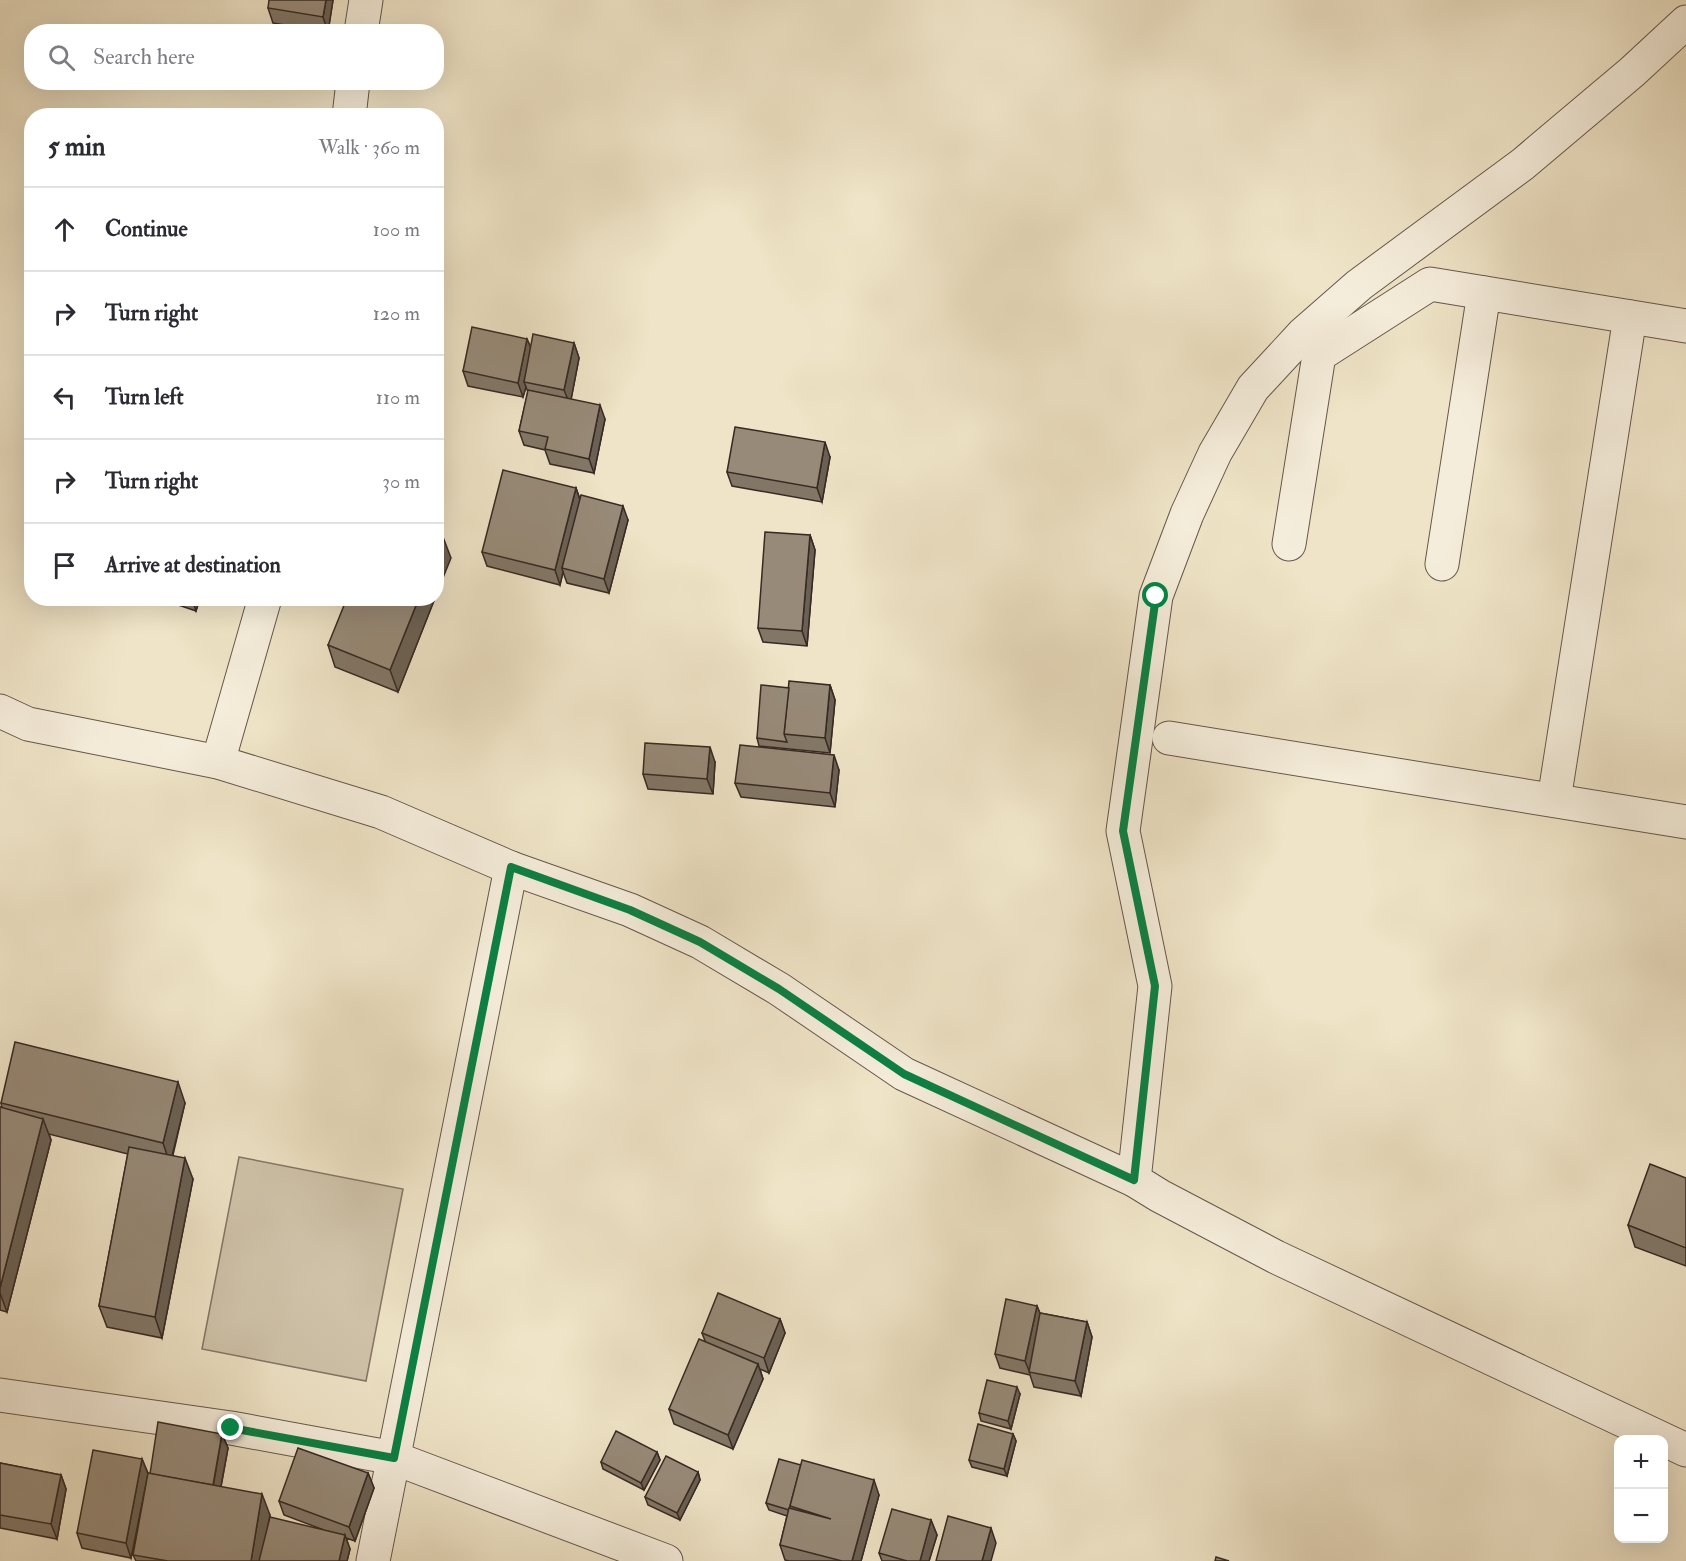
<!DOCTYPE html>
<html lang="en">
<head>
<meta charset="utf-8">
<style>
	body { margin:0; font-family:"IM FELL Double Pica",serif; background:#f7f7f7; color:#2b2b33 }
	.controls { position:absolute; right:18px; bottom:18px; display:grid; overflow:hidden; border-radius:12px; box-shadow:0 6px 24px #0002 }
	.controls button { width:54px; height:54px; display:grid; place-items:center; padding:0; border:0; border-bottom:2px solid #e1e1e2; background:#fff; color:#2b2b33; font:30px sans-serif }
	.stop { position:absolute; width:18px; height:18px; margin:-14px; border:4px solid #0b8043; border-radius:50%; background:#fff }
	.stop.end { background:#0b8043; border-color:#fff; box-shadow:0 2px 6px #0008 }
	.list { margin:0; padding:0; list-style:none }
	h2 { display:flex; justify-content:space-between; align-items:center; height:78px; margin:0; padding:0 24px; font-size:26px }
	h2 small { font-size:20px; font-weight:400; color:#7c7c81 }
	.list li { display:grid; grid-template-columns:39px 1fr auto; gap:18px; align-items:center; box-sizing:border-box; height:84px; padding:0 24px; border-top:2px solid #e1e1e2 }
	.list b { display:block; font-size:22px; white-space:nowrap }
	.list em { font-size:20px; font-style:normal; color:#7c7c81 }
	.icon { flex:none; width:33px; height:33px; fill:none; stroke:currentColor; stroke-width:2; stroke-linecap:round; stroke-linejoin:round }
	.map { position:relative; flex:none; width:1686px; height:1561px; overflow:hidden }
	.search { position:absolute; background:#fff; box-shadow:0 6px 24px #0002; left:24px; top:24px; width:420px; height:66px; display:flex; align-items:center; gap:15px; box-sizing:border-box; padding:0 21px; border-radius:24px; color:#7c7c81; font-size:22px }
	.panel { position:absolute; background:#fff; box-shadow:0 6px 24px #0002; left:24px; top:108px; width:420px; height:498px; border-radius:24px }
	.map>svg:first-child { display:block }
</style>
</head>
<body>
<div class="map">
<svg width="1686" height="1561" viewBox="0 0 1686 1561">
	<rect width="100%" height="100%" fill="#efe4c7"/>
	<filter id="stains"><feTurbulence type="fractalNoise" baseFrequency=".00333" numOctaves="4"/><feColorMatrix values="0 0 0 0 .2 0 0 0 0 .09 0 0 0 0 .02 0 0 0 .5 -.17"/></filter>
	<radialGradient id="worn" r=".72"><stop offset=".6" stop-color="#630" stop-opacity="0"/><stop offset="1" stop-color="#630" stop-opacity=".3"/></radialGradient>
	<path fill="#d0c4ab" stroke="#847667" stroke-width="1.5" d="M 239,1157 L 403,1189 L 366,1381 L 202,1349 Z"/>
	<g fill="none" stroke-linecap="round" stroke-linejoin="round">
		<g stroke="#65584c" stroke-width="35">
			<g id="minor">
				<path d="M 1686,22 L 1632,72 L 1523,164 L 1359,285 L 1303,334 L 1253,388 L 1215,453 L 1187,514 L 1156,596 L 1123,831 L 1155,986 L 1134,1180 L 1160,1196 L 1276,1257 L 1686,1450"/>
				<path d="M 361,32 L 366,0"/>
				<path d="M 349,116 L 353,82"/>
				<path d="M 1289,544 L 1319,355 L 1430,284 L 1686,326"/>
				<path d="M 1442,564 L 1484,293"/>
				<path d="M 0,711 L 28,724 L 218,762 L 381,812 L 511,868 L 630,910 L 700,942 L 779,989 L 904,1074 L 1134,1180"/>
				<path d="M 1169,738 L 1686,822"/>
				<path d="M 218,762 L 265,598"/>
				<path d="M 1554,800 L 1630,317"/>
				<path d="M 373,1561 L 511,868"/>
			</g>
		</g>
		<g stroke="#65584c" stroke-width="35">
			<path id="tertiary" d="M 0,1395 L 231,1428 L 394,1458 L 666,1561"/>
		</g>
		<use href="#minor" stroke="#f5eddb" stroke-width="33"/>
		<use href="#tertiary" stroke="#f5eddb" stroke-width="33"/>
	</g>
	<g fill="#827767" stroke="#372923" stroke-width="1.5">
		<path d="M 333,0 L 328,32 L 273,23 L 268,8 Z"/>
		<path d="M 527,339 L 531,348 L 574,343 L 579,358 L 571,399 L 605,419 L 594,473 L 550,464 L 545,450 L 524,445 L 519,431 L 528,392 L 526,387 L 523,397 L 468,386 L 463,371 Z"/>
		<path d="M 830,457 L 822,502 L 732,486 L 727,472 Z"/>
		<path d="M 576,488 L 580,499 L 628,520 L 609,593 L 567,583 L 563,572 L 560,585 L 487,566 L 482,552 Z"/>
		<path d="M 810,535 L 815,550 L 807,646 L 763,642 L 758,628 Z"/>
		<path d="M 158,598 L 200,598 L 196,611 Z"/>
		<path d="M 435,598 L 398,692 L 335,667 L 328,645 Z"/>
		<path d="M 830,685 L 835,700 L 830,753 L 759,746 L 757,738 L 789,688 Z"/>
		<path d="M 715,762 L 713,794 L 648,789 L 643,774 Z"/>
		<path d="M 839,770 L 835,807 L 741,797 L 735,783 Z"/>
		<path d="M 1,1103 L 185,1103 L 173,1155 L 193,1179 L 162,1338 L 107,1327 L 99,1306 L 128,1154 L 49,1134 L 51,1140 L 7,1312 L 0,1310 L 0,1107 L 2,1108 Z"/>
		<path d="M 1686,1178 L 1686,1266 L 1635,1247 L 1628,1225 Z"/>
		<path d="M 1037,1306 L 1040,1313 L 1087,1322 L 1092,1337 L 1081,1396 L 1034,1387 L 1030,1375 L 1000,1368 L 995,1354 Z"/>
		<path d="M 780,1319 L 785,1333 L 769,1373 L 760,1369 L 763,1379 L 733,1449 L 674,1424 L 669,1409 L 705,1341 L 702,1333 Z"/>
		<path d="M 1020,1394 L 1011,1429 L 981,1421 L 979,1413 Z"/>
		<path d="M 222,1434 L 228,1448 L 221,1487 L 270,1515 L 269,1522 L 324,1530 L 284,1515 L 279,1501 L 368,1473 L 374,1488 L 355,1541 L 346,1538 L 350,1549 L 347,1561 L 136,1561 L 133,1555 L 146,1482 L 131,1558 L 82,1548 L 77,1533 L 142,1459 L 148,1473 L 150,1474 Z"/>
		<path d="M 1013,1434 L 1016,1441 L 1007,1476 L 972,1467 L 969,1460 Z"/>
		<path d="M 657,1452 L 660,1460 L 644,1490 L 603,1469 L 601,1462 Z"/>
		<path d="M 0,1463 L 61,1475 L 66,1489 L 57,1539 L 0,1528 Z"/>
		<path d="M 801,1465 L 879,1495 L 861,1561 L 789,1561 L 785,1560 L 780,1545 L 787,1516 L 769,1510 L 766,1503 Z"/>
		<path d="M 698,1472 L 700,1480 L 680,1520 L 648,1505 L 645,1497 Z"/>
		<path d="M 931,1520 L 937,1535 L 929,1561 L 882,1561 L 879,1553 Z"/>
	</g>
	<g fill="#6a6154" stroke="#372923" stroke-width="1.5">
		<path d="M 326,0 L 333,0 L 328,32 L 323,17 Z"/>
		<path d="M 527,339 L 533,353 L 524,382 L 526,387 L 523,397 L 518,383 Z"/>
		<path d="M 574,343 L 579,358 L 570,405 L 564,390 Z"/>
		<path d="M 600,405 L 605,419 L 594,473 L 589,459 Z"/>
		<path d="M 825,442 L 830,457 L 822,502 L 817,488 Z"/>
		<path d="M 576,488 L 581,503 L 562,568 L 563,572 L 560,585 L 555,570 Z"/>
		<path d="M 623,506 L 628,520 L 609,593 L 604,579 Z"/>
		<path d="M 810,535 L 815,550 L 807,646 L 802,631 Z"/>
		<path d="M 443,537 L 451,558 L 436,595 L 436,555 Z"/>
		<path d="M 192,598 L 200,598 L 196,611 Z"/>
		<path d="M 419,598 L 435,598 L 398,692 L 390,670 Z"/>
		<path d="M 830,685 L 835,700 L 830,753 L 825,738 Z"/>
		<path d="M 710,747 L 715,762 L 713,794 L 707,779 Z"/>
		<path d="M 834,755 L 839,770 L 835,807 L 830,793 Z"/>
		<path d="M 178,1082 L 185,1103 L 170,1164 L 163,1143 Z"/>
		<path d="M 43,1119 L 51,1140 L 7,1312 L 0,1293 L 0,1288 Z"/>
		<path d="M 185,1158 L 193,1179 L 162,1338 L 155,1317 Z"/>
		<path d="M 1037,1306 L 1043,1321 L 1030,1373 L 1025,1361 Z"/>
		<path d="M 780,1319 L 785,1333 L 769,1373 L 764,1358 Z"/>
		<path d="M 1087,1322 L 1092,1337 L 1081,1396 L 1075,1381 Z"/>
		<path d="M 758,1364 L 763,1379 L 733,1449 L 728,1435 Z"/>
		<path d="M 1017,1387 L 1020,1394 L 1011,1429 L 1008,1421 Z"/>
		<path d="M 222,1434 L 228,1448 L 218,1502 L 213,1488 Z"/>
		<path d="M 1013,1434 L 1016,1441 L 1007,1476 L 1004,1469 Z"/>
		<path d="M 657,1452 L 660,1460 L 644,1490 L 641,1483 Z"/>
		<path d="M 142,1459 L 148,1474 L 131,1558 L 126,1543 Z"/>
		<path d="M 698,1472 L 700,1480 L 680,1520 L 677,1513 Z"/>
		<path d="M 368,1473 L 374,1488 L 355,1541 L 349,1527 Z"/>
		<path d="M 61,1475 L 66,1489 L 57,1539 L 51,1524 Z"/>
		<path d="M 874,1480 L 879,1495 L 861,1561 L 852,1561 Z"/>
		<path d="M 262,1494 L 270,1515 L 262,1561 L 251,1561 Z"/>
		<path d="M 931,1520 L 937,1535 L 929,1561 L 920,1561 Z"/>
		<path d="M 991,1528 L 996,1543 L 991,1561 L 982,1561 Z"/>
		<path d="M 345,1535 L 350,1549 L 347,1561 L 339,1561 Z"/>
	</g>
	<g fill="#978a78" stroke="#372923" stroke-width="1.5">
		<path d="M 269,0 L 326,0 L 323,17 L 268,8 Z"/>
		<path d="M 472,327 L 527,339 L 518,383 L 463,371 Z"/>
		<path d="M 533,334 L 574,343 L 564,390 L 524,382 Z"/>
		<path d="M 528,390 L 600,405 L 589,459 L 545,449 L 548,437 L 519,431 Z"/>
		<path d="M 735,427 L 825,442 L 817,488 L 727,472 Z"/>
		<path d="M 503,470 L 576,488 L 555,570 L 482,552 Z"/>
		<path d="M 581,495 L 623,506 L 604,579 L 562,568 Z"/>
		<path d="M 765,532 L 810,535 L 802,631 L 758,628 Z"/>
		<path d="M 436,534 L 443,537 L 436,555 Z"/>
		<path d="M 347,598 L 419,598 L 390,670 L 328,645 Z"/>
		<path d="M 789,681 L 830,685 L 825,738 L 784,734 Z"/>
		<path d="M 761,685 L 789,688 L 784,734 L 787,742 L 757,738 Z"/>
		<path d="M 645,743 L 710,747 L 707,779 L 643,774 Z"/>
		<path d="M 740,745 L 834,755 L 830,793 L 735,783 Z"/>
		<path d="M 15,1042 L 178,1082 L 163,1143 L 1,1103 Z"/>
		<path d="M 0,1107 L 43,1119 L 0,1288 Z"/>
		<path d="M 129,1147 L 185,1158 L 155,1317 L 99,1306 Z"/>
		<path d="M 1650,1164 L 1686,1178 L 1686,1248 L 1628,1225 Z"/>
		<path d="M 718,1293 L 780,1319 L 764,1358 L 702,1333 Z"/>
		<path d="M 1006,1299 L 1037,1306 L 1025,1361 L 995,1354 Z"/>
		<path d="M 1040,1313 L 1087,1322 L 1075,1381 L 1029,1372 Z"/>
		<path d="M 699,1339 L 758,1364 L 728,1435 L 669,1409 Z"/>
		<path d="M 987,1380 L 1017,1387 L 1008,1421 L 979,1413 Z"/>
		<path d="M 158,1422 L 222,1434 L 213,1485 L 150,1474 Z"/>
		<path d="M 978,1424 L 1013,1434 L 1004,1469 L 969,1460 Z"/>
		<path d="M 616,1431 L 657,1452 L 641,1483 L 601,1462 Z"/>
		<path d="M 298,1448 L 368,1473 L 349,1527 L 279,1501 Z"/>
		<path d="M 93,1450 L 142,1459 L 126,1543 L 77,1533 Z"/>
		<path d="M 666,1456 L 698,1472 L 677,1513 L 645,1497 Z"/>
		<path d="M 779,1459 L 801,1465 L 789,1510 L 766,1503 Z"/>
		<path d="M 802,1460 L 874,1480 L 852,1561 L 842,1561 L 780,1545 L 789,1508 L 831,1519 L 790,1506 Z"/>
		<path d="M 0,1463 L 61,1475 L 51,1524 L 0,1515 Z"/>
		<path d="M 148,1473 L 262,1494 L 251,1561 L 168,1561 L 133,1555 Z"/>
		<path d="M 892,1509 L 931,1520 L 920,1561 L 907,1561 L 879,1553 Z"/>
		<path d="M 948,1516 L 991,1528 L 982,1561 L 936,1561 Z"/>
		<path d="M 270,1517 L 345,1535 L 339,1561 L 259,1561 Z"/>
		<path d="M 1216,1557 L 1229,1561 L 1215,1561 Z"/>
	</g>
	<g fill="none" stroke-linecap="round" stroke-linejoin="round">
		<path stroke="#0b8043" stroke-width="8" d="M 231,1428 L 394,1458 L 511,867 L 630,910 L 700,942 L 779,989 L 904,1074 L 1134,1180 L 1155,986 L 1123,831 L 1156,596"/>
	</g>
	<rect width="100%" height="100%" filter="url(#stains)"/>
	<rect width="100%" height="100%" fill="url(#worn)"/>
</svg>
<div class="controls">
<button>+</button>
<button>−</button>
</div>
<div class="stop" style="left:1156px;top:596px"></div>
<div class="stop end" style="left:231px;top:1428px"></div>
<div class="search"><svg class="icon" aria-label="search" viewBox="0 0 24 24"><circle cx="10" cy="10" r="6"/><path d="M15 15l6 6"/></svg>Search here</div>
<section class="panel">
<h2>5 min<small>Walk · 360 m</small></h2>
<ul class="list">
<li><svg class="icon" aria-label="ahead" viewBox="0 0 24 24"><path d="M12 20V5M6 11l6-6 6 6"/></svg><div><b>Continue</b></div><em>100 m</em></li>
<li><svg class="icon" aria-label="right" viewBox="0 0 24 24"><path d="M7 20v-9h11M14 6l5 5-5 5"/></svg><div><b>Turn right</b></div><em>120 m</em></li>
<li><svg class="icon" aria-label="left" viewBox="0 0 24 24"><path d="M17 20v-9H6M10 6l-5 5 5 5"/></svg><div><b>Turn left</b></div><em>110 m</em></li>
<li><svg class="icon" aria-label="right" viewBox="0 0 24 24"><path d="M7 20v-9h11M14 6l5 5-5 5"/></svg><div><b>Turn right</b></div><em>30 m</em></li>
<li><svg class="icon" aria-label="arrive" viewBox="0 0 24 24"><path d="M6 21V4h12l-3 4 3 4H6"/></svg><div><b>Arrive at destination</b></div></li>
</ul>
</section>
</div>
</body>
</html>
